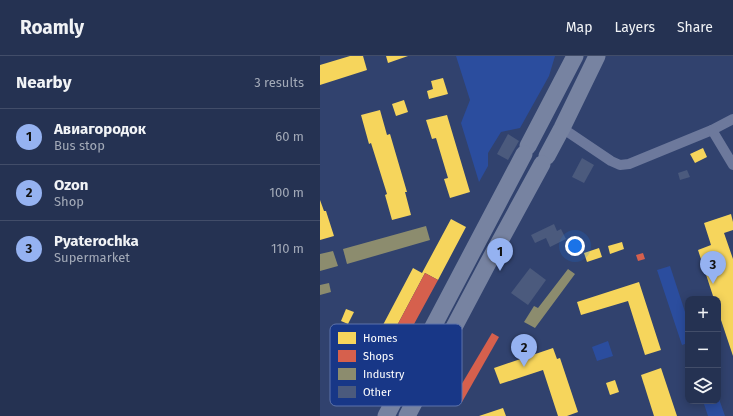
<!DOCTYPE html>
<html lang="en">
<head>
<meta charset="utf-8">
<style>
	body { margin:0; font-family:"Fira Sans",sans-serif; background:#2d3a59; color:#f1f3f6 }
	.controls { position:absolute; right:12px; bottom:12px; display:grid; overflow:hidden; border-radius:8px; box-shadow:0 2px 10px #0003 }
	.controls button { width:36px; height:36px; display:grid; place-items:center; padding:0; border:0; border-bottom:1px solid #424d69; background:#253252; color:#f1f3f6; font:20px sans-serif }
	.you { position:absolute; left:255px; top:190px; width:14px; height:14px; margin:-10px; border:3px solid #fff; border-radius:50%; background:#1a73e8; box-shadow:0 0 0 6px #1a73e833 }
	.badge { display:grid; place-items:center; width:26px; height:26px; border-radius:50%; background:#95b2f1; color:#111; font-size:13px; font-weight:700 }
	.pin { position:absolute; translate:-50% -33px; filter:drop-shadow(0 1px 2px #0008) }
	.pin::after { content:''; position:absolute; top:21px; width:14px; height:12px; background:inherit; clip-path:polygon(0 0,100% 0,50% 100%) }
	.list { margin:0; padding:0; list-style:none }
	h2 { display:flex; justify-content:space-between; align-items:center; height:52px; margin:0; padding:0 16px; font-size:17px }
	h2 small { font-size:13px; font-weight:400; color:#a3aab8 }
	.list li { display:grid; grid-template-columns:26px 1fr auto; gap:12px; align-items:center; box-sizing:border-box; height:56px; padding:0 16px; border-top:1px solid #424d69 }
	.list b { display:block; font-size:15px; white-space:nowrap }
	.list p { margin:0; font-size:13px; white-space:nowrap; color:#a3aab8 }
	.list em { font-size:13px; font-style:normal; color:#a3aab8 }
	.icon { flex:none; width:22px; height:22px; fill:none; stroke:currentColor; stroke-width:2; stroke-linecap:round; stroke-linejoin:round }
	.map { position:relative; flex:none; width:413px; height:360px; overflow:hidden }
	header { display:flex; align-items:center; gap:24px; box-sizing:border-box; height:56px; padding:0 20px; background:#253252; border-bottom:1px solid #424d69 }
	header strong { font-size:19px }
	nav { display:flex; gap:22px; margin-inline-start:auto; font-size:14px }
	main { display:flex }
	aside { flex:1; background:#253252 }
	.map>svg:first-child { display:block }
</style>
</head>
<body>
<header>
<strong>Roamly</strong>
<nav><a>Map</a><a>Layers</a><a>Share</a></nav>
</header>
<main>
<aside>
<h2>Nearby<small>3 results</small></h2>
<ul class="list">
<li><span class="badge">1</span><div><b>Авиагородок</b><p>Bus stop</p></div><em>60 m</em></li>
<li><span class="badge">2</span><div><b>Ozon</b><p>Shop</p></div><em>100 m</em></li>
<li><span class="badge">3</span><div><b>Pyaterochka</b><p>Supermarket</p></div><em>110 m</em></li>
</ul>
</aside>
<div class="map">
<svg width="413" height="360" viewBox="0 0 413 360">
	<rect width="100%" height="100%" fill="#31426e"/>
	<g fill="#2b4d9e">
		<path d="M 136,0 L 235,0 L 229,20 L 200,72 L 181,76 L 168,97 L 168,110 L 159,126 L 141,67 L 150,44 Z"/>
		<path d="M 350,210 L 368,265 L 368,287 L 362,289 L 337,214 Z"/>
		<path d="M 288,285 L 293,300 L 277,305 L 272,291 Z"/>
		<path d="M 398,340 L 405,360 L 388,360 L 383,345 L 398,345 Z"/>
	</g>
	<g fill="#f6d55c">
		<path d="M 30,0 L 43,0 L 47,14 L 0,29 L 0,9 Z"/>
		<path d="M 66,0 L 88,0 L 68,7 Z"/>
		<path d="M 123,22 L 128,38 L 109,43 L 107,35 L 113,33 L 111,25 Z"/>
		<path d="M 84,44 L 88,56 L 76,60 L 72,48 Z"/>
		<path d="M 60,54 L 67,79 L 70,78 L 87,136 L 85,136 L 91,159 L 72,164 L 65,139 L 67,138 L 51,87 L 49,88 L 41,59 Z"/>
		<path d="M 127,59 L 150,136 L 130,142 L 124,123 L 128,122 L 116,82 L 112,83 L 106,64 Z"/>
		<path d="M 383,92 L 387,101 L 375,107 L 370,98 Z"/>
		<path d="M 0,144 L 4,155 L 6,155 L 14,180 L 0,184 Z"/>
		<path d="M 411,158 L 413,166 L 413,174 L 404,177 L 413,203 L 413,300 L 398,255 L 398,243 L 394,243 L 378,194 L 391,189 L 384,167 Z"/>
		<path d="M 131,163 L 146,171 L 118,224 L 105,217 L 47,326 L 36,320 L 93,212 L 102,217 Z"/>
		<path d="M 302,186 L 304,193 L 290,198 L 288,190 Z"/>
		<path d="M 279,192 L 282,201 L 267,206 L 264,197 Z"/>
		<path d="M 319,226 L 341,294 L 325,299 L 308,245 L 261,259 L 257,246 Z"/>
		<path d="M 26,253 L 34,256 L 28,268 L 21,265 Z"/>
		<path d="M 233,292 L 237,303 L 240,302 L 258,356 L 247,360 L 238,360 L 223,314 L 180,328 L 174,312 Z"/>
		<path d="M 341,312 L 357,360 L 334,360 L 327,338 L 321,319 Z"/>
		<path d="M 295,324 L 299,336 L 290,339 L 286,327 Z"/>
		<path d="M 183,352 L 186,360 L 159,360 Z"/>
	</g>
	<g fill="#d6604d">
		<path d="M 323,197 L 325,203 L 318,205 L 316,199 Z"/>
		<path d="M 105,217 L 118,224 L 56,338 L 32,326 L 36,320 L 47,326 Z"/>
		<path d="M 172,277 L 179,281 L 142,346 L 134,341 Z"/>
	</g>
	<g fill="#8c8c6e">
		<path d="M 106,170 L 110,184 L 27,208 L 23,193 Z"/>
		<path d="M 13,195 L 18,210 L 0,215 L 0,198 Z"/>
		<path d="M 248,213 L 255,218 L 215,272 L 204,266 L 214,250 L 218,252 Z"/>
		<path d="M 9,227 L 11,236 L 0,239 L 0,229 Z"/>
	</g>
	<g fill="#4b5a7d">
		<path d="M 188,78 L 199,85 L 188,104 L 177,98 Z"/>
		<path d="M 262,102 L 274,109 L 264,127 L 252,121 Z"/>
		<path d="M 367,114 L 370,121 L 360,124 L 358,117 Z"/>
		<path d="M 234,168 L 237,175 L 241,173 L 246,183 L 230,191 L 226,182 L 215,187 L 211,179 Z"/>
		<path d="M 210,212 L 226,224 L 208,249 L 191,237 Z"/>
	</g>
	<g fill="none" stroke-linecap="round" stroke-linejoin="round">
		<g stroke="#6d799c" stroke-width="10">
			<path d="M 242,72 L 291,105 L 300,109 L 309,108 L 392,74 L 413,63"/>
			<path d="M 392,74 L 413,109"/>
		</g>
		<g stroke="#7783a1" stroke-width="17">
			<path d="M 208,90 L 255,0"/>
			<path d="M 227,100 L 242,72 L 277,0"/>
			<path d="M 66,360 L 204,98"/>
			<path d="M 87,360 L 168,207 L 222,108"/>
		</g>
	</g>
	<rect x="10" y="268" width="132" height="82" rx="6" fill="#183787" stroke="#5d73ab" stroke-width="1"/>
	<rect x="18" y="276" width="18" height="12" fill="#f6d55c"/>
	<rect x="18" y="294" width="18" height="12" fill="#d6604d"/>
	<rect x="18" y="312" width="18" height="12" fill="#8c8c6e"/>
	<rect x="18" y="330" width="18" height="12" fill="#4b5a7d"/>
	<g font-size="11" fill="#fff">
		<text x="43" y="286">Homes</text>
		<text x="43" y="304">Shops</text>
		<text x="43" y="322">Industry</text>
		<text x="43" y="340">Other</text>
	</g>
</svg>
<div class="controls">
<button>+</button>
<button>−</button>
<button><svg class="icon" aria-label="layers" viewBox="0 0 24 24"><path d="M12 4l9 5-9 5-9-5zM3 14l9 5 9-5"/></svg></button>
</div>
<div class="you"></div>
<div class="pin badge" style="left:180px;top:215px">1</div>
<div class="pin badge" style="left:204px;top:311px">2</div>
<div class="pin badge" style="left:393px;top:228px">3</div>
</div>
</main>
</body>
</html>
